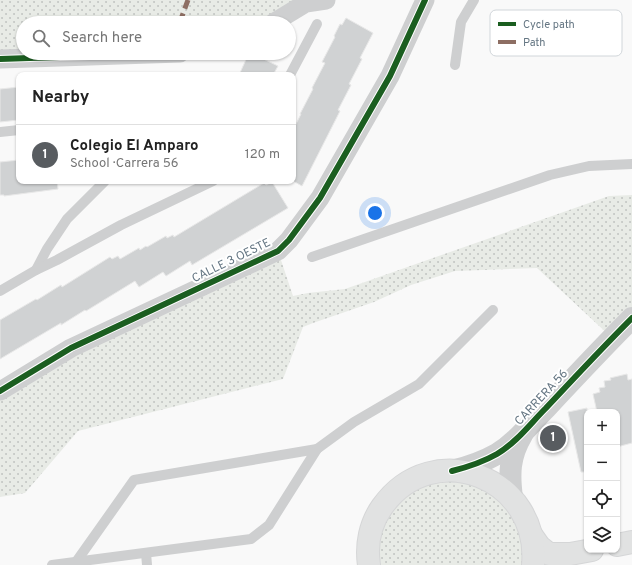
<!DOCTYPE html>
<html lang="en">
<head>
<meta charset="utf-8">
<style>
	body { margin:0; font-family:Overpass,sans-serif; background:#f2f2f2; color:#222 }
	.controls { position:absolute; right:12px; bottom:12px; display:grid; overflow:hidden; border-radius:8px; box-shadow:0 1px 3px #0004 }
	.controls button { width:36px; height:36px; display:grid; place-items:center; padding:0; border:0; border-bottom:1px solid #e0e0e0; background:#fff; color:#222; font:20px sans-serif }
	.you { position:absolute; left:375px; top:213px; width:14px; height:14px; margin:-10px; border:3px solid #fff; border-radius:50%; background:#1a73e8; box-shadow:0 0 0 6px #1a73e833 }
	.badge { display:grid; place-items:center; width:26px; height:26px; border-radius:50%; background:#585c60; color:#fff; font-size:13px; font-weight:700 }
	.pin { position:absolute; translate:-50% -50%; border:2px solid #fff; box-shadow:0 1px 4px #0006 }
	.list { margin:0; padding:0; list-style:none }
	h2 { display:flex; justify-content:space-between; align-items:center; height:52px; margin:0; padding:0 16px; font-size:17px }
	h2 small { font-size:13px; font-weight:400; color:#767676 }
	.list li { display:grid; grid-template-columns:26px 1fr auto; gap:12px; align-items:center; box-sizing:border-box; height:60px; padding:0 16px; border-top:1px solid #e0e0e0 }
	.list b { display:block; font-size:15px; white-space:nowrap }
	.list p { margin:0; font-size:13px; white-space:nowrap; color:#767676 }
	.list em { font-size:13px; font-style:normal; color:#767676 }
	.icon { flex:none; width:22px; height:22px; fill:none; stroke:currentColor; stroke-width:2; stroke-linecap:round; stroke-linejoin:round }
	.map { position:relative; flex:none; width:632px; height:565px; overflow:hidden }
	.search { position:absolute; background:#fff; box-shadow:0 1px 3px #0004; left:16px; top:16px; width:280px; height:44px; display:flex; align-items:center; gap:10px; box-sizing:border-box; padding:0 14px; border-radius:22px; color:#767676; font-size:15px }
	.panel { position:absolute; background:#fff; box-shadow:0 1px 3px #0004; left:16px; top:72px; width:280px; height:112px; border-radius:8px }
	.map>svg:first-child { display:block }
</style>
</head>
<body>
<div class="map">
<svg width="632" height="565" viewBox="0 0 632 565">
	<defs>
		<pattern id="grass-dots" width="8" height="8" patternUnits="userSpaceOnUse"><rect width="8" height="8" fill="#e8ebe6"/><path d="M2 2h.1M6 6h.1" fill="none" stroke="#c0c3c0" stroke-width="1.8" stroke-linecap="round"/></pattern>
	</defs>
	<rect width="100%" height="100%" fill="#f9f9f9"/>
	<g fill="url(#grass-dots)">
		<path d="M 0,0 L 326,0 L 273,23 L 23,23 L 23,53 L 0,59 Z"/>
		<path d="M 632,195 L 632,318 L 612,338 L 537,268 L 455,271 L 411,285 L 374,302 L 313,323 L 303,327 L 283,379 L 78,431 L 25,493 L 0,497 L 0,391 L 278,251 L 293,296 L 308,293 L 345,289 L 609,196 Z"/>
		<path d="M 422,476 L 500,487 L 533,565 L 369,565 L 369,538 Z"/>
	</g>
	<g fill="#d0d2d3" stroke="#e8e8e8">
		<path d="M 346,18 L 373,33 L 360,58 L 362,59 L 349,84 L 351,85 L 338,110 L 340,111 L 302,186 L 293,181 L 293,130 L 301,114 L 300,114 L 313,89 L 312,88 L 325,63 L 322,62 L 335,37 L 334,36 L 340,24 L 342,25 Z"/>
		<path d="M 249,53 L 251,53 L 278,66 L 273,75 L 239,75 Z"/>
		<path d="M 19,87 L 19,120 L 0,122 L 0,89 Z"/>
		<path d="M 19,160 L 19,181 L 57,181 L 58,189 L 4,196 L 4,195 L 0,195 L 0,162 Z"/>
		<path d="M 272,182 L 288,208 L 192,265 L 190,261 L 166,276 L 163,272 L 139,287 L 135,281 L 86,311 L 85,310 L 61,325 L 61,323 L 0,359 L 0,320 L 36,299 L 37,300 L 61,285 L 62,287 L 110,257 L 112,259 L 118,256 L 120,259 L 139,248 L 140,250 L 146,246 L 147,247 L 166,236 L 167,238 L 173,235 L 174,237 L 264,183 L 266,185 Z"/>
		<path d="M 627,374 L 628,380 L 632,379 L 632,443 L 617,447 L 617,412 L 597,412 L 593,394 L 600,392 L 599,388 L 605,387 L 604,381 L 611,380 L 610,378 Z"/>
		<path d="M 587,408 L 587,472 L 581,472 L 568,412 Z"/>
	</g>
	<g fill="none" stroke-linecap="round" stroke-linejoin="round">
		<g stroke="#d5d6d7" stroke-width="24">
			<g id="secondary">
				<path d="M 532,536 L 539,546 L 549,554 L 570,554 L 592,550"/>
				<path d="M 617,545 L 632,542"/>
				<path d="M 369,565 C 366,545 370,524 382,507 C 433,435 541,478 533,565"/>
			</g>
		</g>
		<g stroke="#cecfd0" stroke-width="10">
			<path d="M 455,65 L 461,22 L 474,0"/>
			<path d="M 290,75 L 317,24"/>
			<path d="M 0,132 L 19,130"/>
			<path d="M 312,257 L 550,175 L 589,166 L 632,164"/>
			<path d="M 36,270 L 47,249 L 67,219 L 105,181"/>
			<path d="M 0,291 L 36,270 L 57,260 L 121,225 L 213,181"/>
			<path d="M 146,553 L 147,565"/>
			<path d="M 76,562 L 134,480 L 317,449"/>
			<path d="M 52,565 L 251,539 L 269,525 L 317,449 L 354,422 L 419,384 L 493,310"/>
		</g>
		<g stroke="#cecfd0" stroke-width="19">
			<path d="M 273,23 L 306,3 L 326,0"/>
			<path d="M 0,59 L 180,53"/>
			<path d="M 0,391 L 71,348 L 278,251 L 289,240 L 320,198 L 390,76 L 425,0"/>
		</g>
		<g stroke="#cecfd0" stroke-width="22">
			<path d="M 452,471 C 468,467 483,462 497,454 C 517,442 530,424 546,408 C 574,378 603,347 632,318"/>
			<path d="M 512,498 C 509,474 509,457 522,435"/>
		</g>
		<use href="#secondary" stroke="#e1e2e2" stroke-width="22"/>
		<path stroke="#8d6e63" stroke-width="5" stroke-dasharray="10 5" stroke-linecap="butt" d="M 181,23 L 181,19 L 188,0"/>
		<g stroke="#fff" stroke-width="8">
			<g id="cycleway">
				<path d="M 0,59 L 180,53"/>
				<path d="M 0,391 L 71,348 L 278,251 L 289,240 L 320,198 L 390,76 L 425,0"/>
				<path d="M 452,471 C 468,467 483,462 497,454 C 517,442 530,424 546,408 C 574,378 603,347 632,318"/>
			</g>
		</g>
		<use href="#cycleway" stroke="#1b5e20" stroke-width="6"/>
	</g>
	<g text-anchor="middle" stroke-width="4" stroke-linejoin="round" paint-order="stroke">
		<g font-size="12" fill="#657683" stroke="#fff">
			<text transform="translate(231 260) rotate(-26)" y="4">CALLE 3 OESTE</text>
			<text transform="translate(541 397) rotate(-47)" y="4">CARRERA 56</text>
		</g>
	</g>
	<rect x="490" y="10" width="132" height="46" rx="6" fill="#fff" stroke="#d1d6da" stroke-width="1"/>
	<rect x="498" y="22" width="18" height="4" fill="#1b5e20"/>
	<rect x="498" y="40" width="18" height="4" fill="#8d6e63"/>
	<g font-size="11" fill="#657683">
		<text x="523" y="28">Cycle path</text>
		<text x="523" y="46">Path</text>
	</g>
</svg>
<div class="controls">
<button>+</button>
<button>−</button>
<button><svg class="icon" aria-label="locate" viewBox="0 0 24 24"><circle cx="12" cy="12" r="6"/><path d="M12 2v4M12 18v4M2 12h4M18 12h4"/></svg></button>
<button><svg class="icon" aria-label="layers" viewBox="0 0 24 24"><path d="M12 4l9 5-9 5-9-5zM3 14l9 5 9-5"/></svg></button>
</div>
<div class="you"></div>
<div class="pin badge" style="left:553px;top:438px">1</div>
<div class="search"><svg class="icon" aria-label="search" viewBox="0 0 24 24"><circle cx="10" cy="10" r="6"/><path d="M15 15l6 6"/></svg>Search here</div>
<section class="panel">
<h2>Nearby<small></small></h2>
<ul class="list">
<li><span class="badge">1</span><div><b>Colegio El Amparo</b><p>School · Carrera 56</p></div><em>120 m</em></li>
</ul>
</section>
</div>
</body>
</html>
